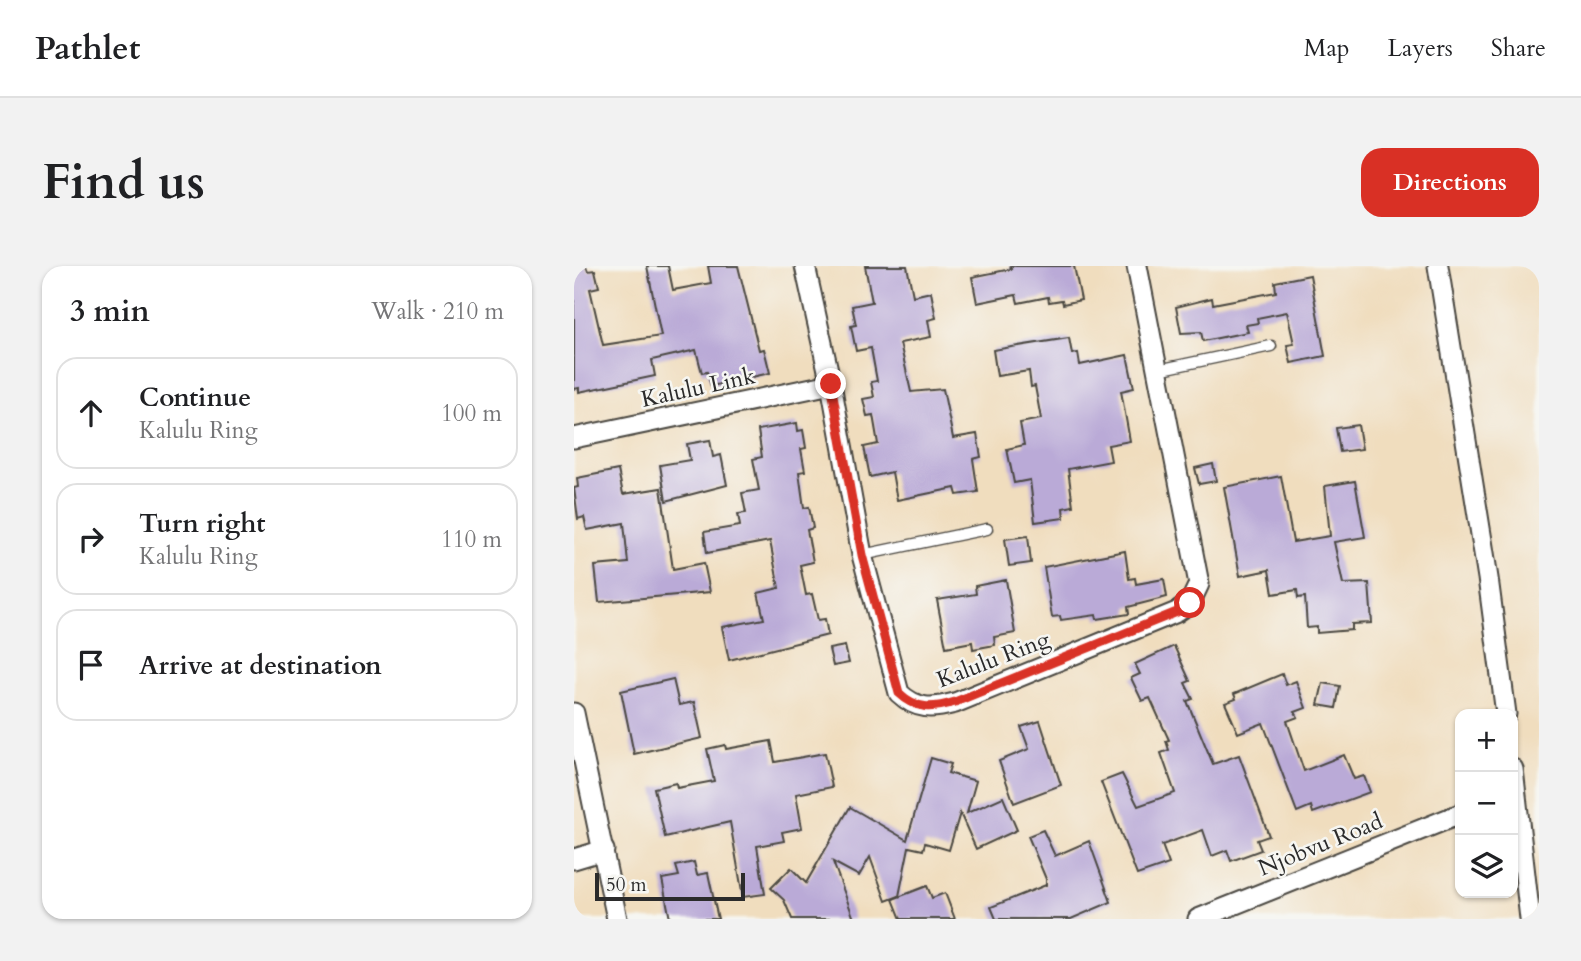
<!DOCTYPE html>
<html lang="en">
<head>
<meta charset="utf-8">
<style>
	body { margin:0; font-family:Cardo,serif; background:#f2f2f2; color:#202124 }
	.controls { position:absolute; right:21px; bottom:21px; display:grid; overflow:hidden; border-radius:14px; box-shadow:0 2px 5px #0004 }
	.controls button { width:63px; height:63px; display:grid; place-items:center; padding:0; border:0; border-bottom:2px solid #e0e0e0; background:#fff; color:#202124; font:35px sans-serif }
	.scale { position:absolute; left:21px; bottom:18px; width:150px; box-sizing:border-box; padding-left:7px; border:4px solid #2b2b2b; border-top:0; font-size:19px; line-height:24px; white-space:nowrap; color:#2b2b2b; -webkit-text-stroke:5px #f6f6f2; paint-order:stroke }
	.stop { position:absolute; width:21px; height:21px; margin:-16px; border:5px solid #d93025; border-radius:50%; background:#fff }
	.stop.end { background:#d93025; border-color:#fff; box-shadow:0 2px 7px #0008 }
	.list { margin:0; padding:0; list-style:none }
	h2 { display:flex; justify-content:space-between; align-items:center; height:91px; margin:0; padding:0 28px; font-size:30px }
	h2 small { font-size:23px; font-weight:400; color:#757577 }
	.list li { display:grid; grid-template-columns:46px 1fr auto; gap:21px; align-items:center; box-sizing:border-box; height:112px; margin:0 14px 14px; padding:0 14px; border:2px solid #e0e0e0; border-radius:21px }
	.list b { display:block; font-size:26px; white-space:nowrap }
	.list p { margin:0; font-size:23px; white-space:nowrap; color:#757577 }
	.list em { font-size:23px; font-style:normal; color:#757577 }
	.icon { flex:none; width:38px; height:38px; fill:none; stroke:currentColor; stroke-width:2; stroke-linecap:round; stroke-linejoin:round }
	.map { position:relative; flex:none; width:965px; height:653px; overflow:hidden; border-radius:21px }
	header { display:flex; align-items:center; gap:42px; box-sizing:border-box; height:98px; padding:0 35px; background:#fff; border-bottom:2px solid #e0e0e0 }
	header strong { font-size:33px }
	nav { display:flex; gap:38px; margin-inline-start:auto; font-size:24px }
	.intro { display:flex; align-items:center; justify-content:space-between; box-sizing:border-box; height:168px; padding:0 42px }
	h1 { margin:0; font-size:49px }
	.button { padding:18px 32px; border-radius:21px; background:#d93025; color:#fff; font-size:24px; font-weight:700 }
	main { display:flex; gap:42px; padding:0 42px }
	aside { flex:1; background:#fff; border-radius:21px; box-shadow:0 2px 5px #0004 }
	.map>svg:first-child { display:block }
</style>
</head>
<body>
<header>
<strong>Pathlet</strong>
<nav><a>Map</a><a>Layers</a><a>Share</a></nav>
</header>
<div class="intro"><h1>Find us</h1><a class="button">Directions</a></div>
<main>
<aside>
<h2>3 min<small>Walk · 210 m</small></h2>
<ul class="list">
<li><svg class="icon" aria-label="ahead" viewBox="0 0 24 24"><path d="M12 20V5M6 11l6-6 6 6"/></svg><div><b>Continue</b><p>Kalulu Ring</p></div><em>100 m</em></li>
<li><svg class="icon" aria-label="right" viewBox="0 0 24 24"><path d="M7 20v-9h11M14 6l5 5-5 5"/></svg><div><b>Turn right</b><p>Kalulu Ring</p></div><em>110 m</em></li>
<li><svg class="icon" aria-label="arrive" viewBox="0 0 24 24"><path d="M6 21V4h12l-3 4 3 4H6"/></svg><div><b>Arrive at destination</b></div></li>
</ul>
</aside>
<div class="map">
<svg width="965" height="653" viewBox="0 0 965 653">
	<rect width="100%" height="100%" fill="#f6f6f2"/>
	<filter id="ink" filterUnits="userSpaceOnUse"><feTurbulence type="fractalNoise" baseFrequency=".0143" numOctaves="2"/><feDisplacementMap in="SourceGraphic" scale="14" xChannelSelector="R" yChannelSelector="G"/><feConvolveMatrix kernelMatrix="1 2 1 2 8 2 1 2 1" color-interpolation-filters="sRGB"/></filter>
	<filter id="wash" filterUnits="userSpaceOnUse"><feTurbulence type="fractalNoise" baseFrequency=".00686" numOctaves="4" result="noise"/><feDisplacementMap in="SourceGraphic" scale="28" xChannelSelector="R" yChannelSelector="G"/><feGaussianBlur stdDeviation="1.57" result="paint"/><feColorMatrix in="noise" values="0 0 0 0 0 0 0 0 0 0 0 0 0 0 0 0 0 1.4 0 .05"/><feComposite in="paint" operator="in"/></filter>
	<g filter="url(#wash)">
		<rect width="100%" height="100%" fill="#f0ddbe"/>
		<g id="blocks">
			<g fill="#baaad7">
				<path d="M 0,0 L 12,0 L 14,5 L 21,4 L 25,21 L 16,23 L 29,79 L 87,70 L 73,0 L 94,0 L 99,24 L 137,17 L 134,0 L 164,0 L 185,84 L 190,83 L 196,107 L 137,120 L 133,106 L 128,107 L 122,84 L 78,94 L 81,110 L 5,126 L 5,122 L 0,123 Z"/>
				<path d="M 291,0 L 333,0 L 339,30 L 357,26 L 362,52 L 354,54 L 357,71 L 326,77 L 337,126 L 369,123 L 379,172 L 403,168 L 407,191 L 399,193 L 404,226 L 383,229 L 381,222 L 323,234 L 318,206 L 296,211 L 290,181 L 304,178 L 299,149 L 293,150 L 289,133 L 300,131 L 297,116 L 303,115 L 297,82 L 282,85 L 277,60 L 282,59 L 278,40 L 298,36 Z"/>
				<path d="M 436,0 L 500,0 L 507,34 L 489,38 L 488,34 L 475,36 L 474,31 L 444,37 L 442,29 L 403,37 L 398,11 L 437,3 Z"/>
				<path d="M 736,9 L 751,90 L 717,97 L 713,79 L 720,78 L 713,46 L 683,52 L 684,57 L 672,59 L 674,66 L 629,75 L 627,66 L 607,67 L 602,41 L 638,32 L 639,38 L 702,26 L 701,16 Z"/>
				<path d="M 495,72 L 498,88 L 504,87 L 506,99 L 553,89 L 560,122 L 547,125 L 556,175 L 534,179 L 537,195 L 494,203 L 499,240 L 489,242 L 490,252 L 461,256 L 456,214 L 440,217 L 433,183 L 450,179 L 446,157 L 467,153 L 461,120 L 457,121 L 455,105 L 423,110 L 419,84 Z"/>
				<path d="M 223,157 L 224,165 L 229,164 L 232,182 L 227,183 L 231,205 L 225,206 L 230,242 L 235,241 L 239,262 L 233,264 L 239,296 L 226,299 L 232,329 L 238,328 L 244,354 L 251,353 L 254,369 L 155,394 L 148,361 L 190,353 L 184,327 L 205,322 L 196,275 L 133,287 L 130,266 L 166,260 L 164,248 L 172,247 L 168,227 L 185,224 L 179,193 L 188,191 L 184,164 Z"/>
				<path d="M 784,159 L 788,183 L 766,186 L 762,162 Z"/>
				<path d="M 136,174 L 139,191 L 147,189 L 153,219 L 92,235 L 86,199 L 116,194 L 113,178 Z"/>
				<path d="M 639,198 L 642,215 L 625,218 L 621,202 Z"/>
				<path d="M 44,204 L 49,228 L 87,222 L 99,303 L 130,297 L 136,326 L 25,336 L 21,300 L 54,297 L 50,257 L 13,264 L 10,251 L 4,253 L 0,222 L 4,221 L 3,212 Z"/>
				<path d="M 707,210 L 719,276 L 756,270 L 751,220 L 781,215 L 791,271 L 760,276 L 769,318 L 795,317 L 798,357 L 778,358 L 778,364 L 743,367 L 743,361 L 733,362 L 731,331 L 724,332 L 723,324 L 699,328 L 695,304 L 666,310 L 650,221 Z"/>
				<path d="M 454,270 L 457,297 L 435,300 L 431,273 Z"/>
				<path d="M 551,285 L 555,313 L 561,312 L 562,318 L 590,313 L 593,331 L 554,341 L 555,348 L 523,353 L 522,349 L 487,354 L 486,350 L 478,351 L 470,301 Z"/>
				<path d="M 432,314 L 441,367 L 420,371 L 421,379 L 399,383 L 398,376 L 372,381 L 363,334 L 402,328 L 401,320 Z"/>
				<path d="M 271,380 L 275,397 L 259,400 L 255,383 Z"/>
				<path d="M 600,380 L 616,415 L 611,417 L 619,433 L 613,435 L 639,498 L 665,489 L 695,570 L 683,574 L 687,584 L 657,595 L 653,584 L 638,590 L 629,564 L 588,579 L 595,598 L 563,609 L 527,516 L 548,508 L 564,540 L 601,527 L 587,487 L 595,484 L 592,475 L 595,474 L 576,432 L 568,435 L 557,412 L 566,408 L 561,398 Z"/>
				<path d="M 708,408 L 712,419 L 722,415 L 732,442 L 721,446 L 724,451 L 713,455 L 730,505 L 770,489 L 780,513 L 790,510 L 796,526 L 739,547 L 737,540 L 723,546 L 689,457 L 664,467 L 651,437 L 662,433 L 660,428 Z"/>
				<path d="M 99,413 L 105,439 L 120,436 L 128,472 L 60,488 L 47,425 Z"/>
				<path d="M 749,417 L 766,420 L 762,442 L 744,439 Z"/>
				<path d="M 466,455 L 487,519 L 440,537 L 425,495 L 455,483 L 447,461 Z"/>
				<path d="M 197,475 L 201,496 L 251,487 L 258,521 L 222,528 L 228,562 L 208,566 L 210,575 L 183,580 L 191,628 L 169,631 L 156,556 L 91,571 L 80,522 L 102,517 L 103,522 L 140,515 L 133,483 L 151,479 L 152,483 Z"/>
				<path d="M 357,492 L 377,498 L 374,507 L 402,515 L 393,547 L 429,531 L 443,564 L 402,583 L 386,547 L 375,584 L 351,577 L 349,584 L 335,581 L 325,630 L 312,635 L 296,591 L 285,610 L 259,596 L 280,653 L 218,653 L 210,634 L 197,622 L 217,602 L 232,617 L 276,541 L 333,574 Z"/>
				<path d="M 469,564 L 481,590 L 515,575 L 537,636 L 497,653 L 422,653 L 417,641 L 472,619 L 472,613 L 454,570 Z"/>
				<path d="M 120,596 L 123,609 L 134,607 L 144,653 L 96,653 L 88,613 L 105,610 L 102,600 Z"/>
				<path d="M 353,620 L 358,632 L 371,627 L 381,653 L 327,653 L 319,633 Z"/>
			</g>
		</g>
	</g>
	<g filter="url(#ink)">
		<use href="#blocks" fill-opacity="0" stroke="#494641" stroke-width="2"/>
		<g fill="none" stroke-linecap="round" stroke-linejoin="round">
			<g stroke="#494641" stroke-width="13">
				<g id="lane">
					<path d="M 584,104 L 697,80"/>
					<path d="M 288,289 L 413,263"/>
				</g>
			</g>
			<g stroke="#494641" stroke-width="23">
				<g id="street">
					<path d="M 231,0 L 257,118 L 288,289 L 325,427 C 343,444 358,443 381,437 L 603,346 L 616,337 L 625,318 L 563,0"/>
					<path d="M 864,0 L 914,312 L 932,448"/>
					<path d="M 0,172 L 257,118"/>
					<path d="M 0,447 L 43,653"/>
					<path d="M 939,503 L 956,653"/>
					<path d="M 0,593 L 30,584"/>
					<path d="M 624,653 L 886,548"/>
				</g>
			</g>
			<use href="#lane" stroke="#fff" stroke-width="10"/>
			<use href="#street" stroke="#fff" stroke-width="19"/>
		</g>
	</g>
	<g fill="none" stroke-linecap="round" stroke-linejoin="round" filter="url(#ink)">
		<path stroke="#d93025" stroke-width="9" d="M 257,118 L 288,289 L 325,427 C 343,444 358,443 381,436 L 603,346 L 616,337"/>
	</g>
	<g text-anchor="middle" stroke-width="5" stroke-linejoin="round" paint-order="stroke">
		<g font-size="23" fill="#2b2b2b" stroke="#f6f6f2">
			<text transform="translate(124 121) rotate(-12)" y="8">Kalulu Link</text>
			<text transform="translate(419 393) rotate(-21)" y="8">Kalulu Ring</text>
			<text transform="translate(746 578) rotate(-22)" y="8">Njobvu Road</text>
		</g>
	</g>
</svg>
<div class="controls">
<button>+</button>
<button>−</button>
<button><svg class="icon" aria-label="layers" viewBox="0 0 24 24"><path d="M12 4l9 5-9 5-9-5zM3 14l9 5 9-5"/></svg></button>
</div>
<div class="scale">50 m</div>
<div class="stop" style="left:616px;top:337px"></div>
<div class="stop end" style="left:257px;top:118px"></div>
</div>
</main>
</body>
</html>
